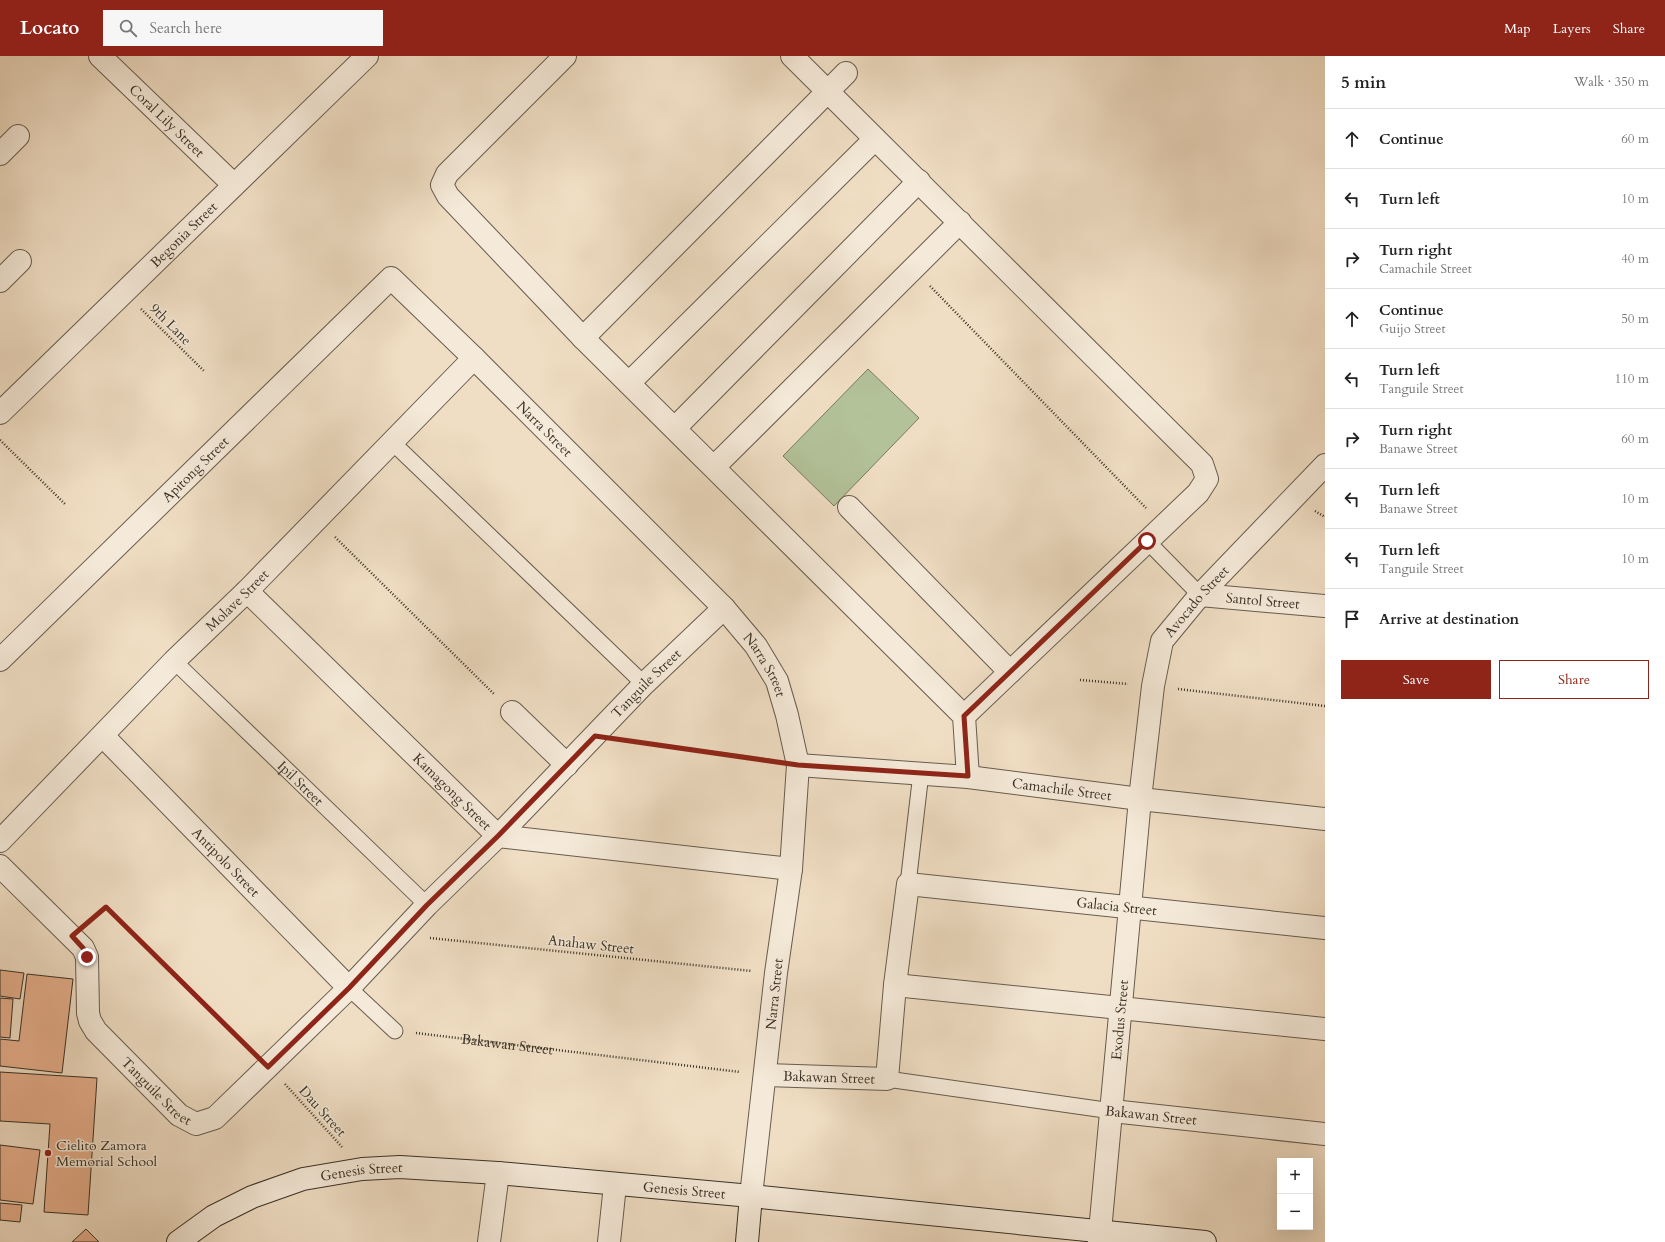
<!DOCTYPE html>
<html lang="en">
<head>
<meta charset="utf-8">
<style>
	body { margin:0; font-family:Cardo,serif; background:#f6f6f6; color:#222 }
	.controls { position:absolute; right:12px; bottom:12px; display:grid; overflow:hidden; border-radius:0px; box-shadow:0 4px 16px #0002 }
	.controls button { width:36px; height:36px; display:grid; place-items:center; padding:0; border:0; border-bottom:1px solid #e0e0e0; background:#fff; color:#222; font:20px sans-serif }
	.stop { position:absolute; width:12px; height:12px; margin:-9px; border:3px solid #8f2418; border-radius:50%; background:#fff }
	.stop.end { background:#8f2418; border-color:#fff; box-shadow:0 1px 4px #0008 }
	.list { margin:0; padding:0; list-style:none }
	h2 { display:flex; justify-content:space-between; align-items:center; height:52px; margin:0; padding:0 16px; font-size:17px }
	h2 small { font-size:13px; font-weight:400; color:#767676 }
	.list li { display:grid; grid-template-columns:26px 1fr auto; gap:12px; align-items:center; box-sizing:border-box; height:60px; padding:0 16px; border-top:1px solid #e0e0e0 }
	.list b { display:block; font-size:15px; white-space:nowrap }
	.list p { margin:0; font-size:13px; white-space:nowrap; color:#767676 }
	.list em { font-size:13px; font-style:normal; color:#767676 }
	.actions { display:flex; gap:8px; padding:12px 16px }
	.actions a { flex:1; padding:9px 0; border:1px solid #8f2418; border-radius:0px; text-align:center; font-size:14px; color:#8f2418 }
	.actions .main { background:#8f2418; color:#fff }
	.icon { flex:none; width:22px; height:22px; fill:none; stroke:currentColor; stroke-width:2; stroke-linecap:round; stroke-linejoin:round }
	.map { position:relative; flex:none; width:1325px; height:1186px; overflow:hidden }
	header { display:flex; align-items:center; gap:24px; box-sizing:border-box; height:56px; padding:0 20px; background:#8f2418; color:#fff }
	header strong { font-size:19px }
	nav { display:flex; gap:22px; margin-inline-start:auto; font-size:14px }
	.search { width:280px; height:36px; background:#f6f6f6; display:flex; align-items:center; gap:10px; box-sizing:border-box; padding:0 14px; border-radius:0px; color:#767676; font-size:15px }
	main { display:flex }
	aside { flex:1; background:#fff }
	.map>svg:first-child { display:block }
</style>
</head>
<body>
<header>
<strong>Locato</strong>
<div class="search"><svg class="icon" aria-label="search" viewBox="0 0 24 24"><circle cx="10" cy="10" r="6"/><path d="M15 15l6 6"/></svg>Search here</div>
<nav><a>Map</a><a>Layers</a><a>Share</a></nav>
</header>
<main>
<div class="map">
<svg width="1325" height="1186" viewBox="0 0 1325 1186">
	<rect width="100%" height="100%" fill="#f0dec4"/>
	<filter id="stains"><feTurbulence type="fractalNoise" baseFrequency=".005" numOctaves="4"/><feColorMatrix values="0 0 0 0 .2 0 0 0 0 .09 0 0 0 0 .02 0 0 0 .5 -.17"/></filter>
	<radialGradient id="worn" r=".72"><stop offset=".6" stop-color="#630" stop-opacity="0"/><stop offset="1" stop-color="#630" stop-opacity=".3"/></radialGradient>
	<path fill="#b3c299" stroke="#767a60" d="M 868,313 L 919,362 L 834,450 L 783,400 Z"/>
	<g fill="#e6af8c" stroke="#393126">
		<path d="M 0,914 L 24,917 L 20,943 L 0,940 Z"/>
		<path d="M 27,918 L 73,923 L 62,1017 L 0,1010 L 0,983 L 19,985 Z"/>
		<path d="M 0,942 L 13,943 L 10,982 L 0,981 Z"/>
		<path d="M 0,1016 L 97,1022 L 88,1159 L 44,1156 L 50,1068 L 0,1065 Z"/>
		<path d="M 0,1089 L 40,1094 L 33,1148 L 0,1144 Z"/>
		<path d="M 0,1147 L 22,1149 L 20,1166 L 0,1164 Z"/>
		<path d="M 86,1173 L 99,1186 L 72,1186 Z"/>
	</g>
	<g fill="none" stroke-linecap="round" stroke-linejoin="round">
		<g stroke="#675c4e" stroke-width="17">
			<g id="lane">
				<path d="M 392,386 L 644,628"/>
				<path d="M 1147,485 L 1200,539"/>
				<path id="s2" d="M 174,605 L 427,849"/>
				<path d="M 908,828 L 921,717"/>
				<path d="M 349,932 L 395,975"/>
				<path d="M 887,1023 L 1112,1055"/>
			</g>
		</g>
		<g stroke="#675c4e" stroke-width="24">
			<g id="street">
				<path id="s3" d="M 100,0 L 234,129"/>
				<path d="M 565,0 L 447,118 L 442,129 L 448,140 L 583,282 L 964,660 L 968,721"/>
				<path d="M 792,0 L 1202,408 L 1207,423 L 1198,437 L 964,660"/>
				<path d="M 0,98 L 18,80"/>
				<path d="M 0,225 L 20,205"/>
				<path d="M 583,282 L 846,17"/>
				<path d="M 629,327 L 875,83"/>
				<path id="s4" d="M 0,357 L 367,0"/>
				<path d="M 675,372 L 919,125"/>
				<path d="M 714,411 L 960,166"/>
				<path d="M 849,451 L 1010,616"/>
				<path id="s5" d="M 247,535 L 498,780 L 791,813"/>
				<path id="s6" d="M 1200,539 L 1325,550"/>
				<path id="s7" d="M 0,604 L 391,222 L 474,302 L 724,552 L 756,590 L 777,625 L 787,659 L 798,709 L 791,813 L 776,917 L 751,1140"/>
				<path d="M 512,656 L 567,709"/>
				<path id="s8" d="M 103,680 L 349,932"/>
				<path id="s9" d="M 798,709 L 968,721 L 1140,743 L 1325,763"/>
				<path id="s10" d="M 0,785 L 174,605 L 247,535 L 474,302"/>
				<path id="s11" d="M 0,810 L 83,892 L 87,901 L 88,957 L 90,965 L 96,975 L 179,1059 L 196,1068 L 215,1062 L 349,932 L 427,849 L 498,780 L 644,628 L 724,552"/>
				<path d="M 895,929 L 1325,973"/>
				<path id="s12" d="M 766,1019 L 887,1023 L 895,929 L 908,828 L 1325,872"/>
				<path d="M 1112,1055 L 1325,1078"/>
				<path d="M 489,1186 L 498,1117"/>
				<path d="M 609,1186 L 615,1129"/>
				<path id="s13" d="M 1099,1186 L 1140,743 L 1153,630 L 1162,585 L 1200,539 L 1325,409"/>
			</g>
		</g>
		<g stroke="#393126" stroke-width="24">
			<g id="secondary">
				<path id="s14" d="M 178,1186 L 214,1160 L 252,1141 L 303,1123 L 362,1113 L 400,1111 L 498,1117 L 751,1140 L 1205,1186"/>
				<path d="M 747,1186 L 751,1140"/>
			</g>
		</g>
		<g stroke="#393126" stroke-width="2.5" stroke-dasharray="1 2" stroke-linecap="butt">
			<path d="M 930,230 L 1146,452"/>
			<path d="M 141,253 L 204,315"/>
			<path d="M 0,384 L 66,449"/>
			<path d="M 1315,455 L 1325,461"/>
			<path d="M 335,481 L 495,639"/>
			<path d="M 1080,624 L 1128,628"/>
			<path d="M 1178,633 L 1325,650"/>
			<path d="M 626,684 L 772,704"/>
			<path d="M 90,865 L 106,851 L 251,993"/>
			<path d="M 430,882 L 752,915"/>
			<path id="s1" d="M 416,977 L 740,1016"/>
			<path d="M 285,1028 L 342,1091"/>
		</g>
		<use href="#lane" stroke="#f5ead9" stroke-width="15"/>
		<use href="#street" stroke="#f5ead9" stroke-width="22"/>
		<use href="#secondary" stroke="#f5ead9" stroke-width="22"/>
	</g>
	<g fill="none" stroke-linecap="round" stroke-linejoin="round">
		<path stroke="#8f2418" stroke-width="5" d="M 87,901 L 83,892 L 72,880 L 106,851 L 268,1011 L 349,932 L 427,849 L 498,780 L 595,680 L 798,709 L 968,720 L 964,660 L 1147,485"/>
	</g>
	<circle fill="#8f2418" stroke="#f5ead9" stroke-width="1.5" cx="48" cy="1097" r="4"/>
	<g text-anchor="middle" stroke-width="3" stroke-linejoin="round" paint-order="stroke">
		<g font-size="14" fill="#393126" stroke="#f5ead9">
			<text dy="5" stroke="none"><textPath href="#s3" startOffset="93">Coral Lily Street</textPath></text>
			<text dy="5" stroke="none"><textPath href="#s4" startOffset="256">Begonia Street</textPath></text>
			<text transform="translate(171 268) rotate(45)" y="5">9th Lane</text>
			<text dy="5" stroke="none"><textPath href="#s7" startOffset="762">Narra Street</textPath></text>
			<text dy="5" stroke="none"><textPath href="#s7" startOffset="273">Apitong Street</textPath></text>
			<text dy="5" stroke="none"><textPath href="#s10" startOffset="338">Molave Street</textPath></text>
			<text dy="5" stroke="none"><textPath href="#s6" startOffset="63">Santol Street</textPath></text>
			<text dy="5" stroke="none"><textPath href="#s13" startOffset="657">Avocado Street</textPath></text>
			<text dy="5" stroke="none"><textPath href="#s7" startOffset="1086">Narra Street</textPath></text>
			<text dy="5" stroke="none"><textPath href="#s11" startOffset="972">Tanguile Street</textPath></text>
			<text dy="5" stroke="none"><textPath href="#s2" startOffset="176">Ipil Street</textPath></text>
			<text dy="5" stroke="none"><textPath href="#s9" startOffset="265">Camachile Street</textPath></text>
			<text dy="5" stroke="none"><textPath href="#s5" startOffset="287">Kamagong Street</textPath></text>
			<text dy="5" stroke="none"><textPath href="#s8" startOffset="176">Antipolo Street</textPath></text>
			<text dy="5" stroke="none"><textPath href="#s12" startOffset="527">Galacia Street</textPath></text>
			<text transform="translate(591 888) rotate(6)" y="5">Anahaw Street</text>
			<text transform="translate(774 938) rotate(-84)" y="5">Narra Street</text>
			<text dy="5" stroke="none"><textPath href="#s13" startOffset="223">Exodus Street</textPath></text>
			<text dy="5" stroke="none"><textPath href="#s1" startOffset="92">Bakawan Street</textPath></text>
			<text dy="5" stroke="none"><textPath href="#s12" startOffset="63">Bakawan Street</textPath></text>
			<text dy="5" stroke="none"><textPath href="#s11" startOffset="288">Tanguile Street</textPath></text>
			<text transform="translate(323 1055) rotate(48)" y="5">Dau Street</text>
			<text transform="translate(1151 1059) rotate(6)" y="5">Bakawan Street</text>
			<text dy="5" stroke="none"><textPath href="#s14" startOffset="200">Genesis Street</textPath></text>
			<text dy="5" stroke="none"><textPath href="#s14" startOffset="524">Genesis Street</textPath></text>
		</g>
		<g font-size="14" fill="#393126" stroke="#f5ead9" text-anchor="start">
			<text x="56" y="1094">Cielito Zamora<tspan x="56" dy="16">Memorial School</tspan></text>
		</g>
	</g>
	<rect width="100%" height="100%" filter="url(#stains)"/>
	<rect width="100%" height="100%" fill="url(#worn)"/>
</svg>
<div class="controls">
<button>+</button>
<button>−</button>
</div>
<div class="stop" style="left:1147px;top:485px"></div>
<div class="stop end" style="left:87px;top:901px"></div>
</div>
<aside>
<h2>5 min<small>Walk · 350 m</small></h2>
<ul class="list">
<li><svg class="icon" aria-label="ahead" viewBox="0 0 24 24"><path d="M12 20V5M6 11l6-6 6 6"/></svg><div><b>Continue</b></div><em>60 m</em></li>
<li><svg class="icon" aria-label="left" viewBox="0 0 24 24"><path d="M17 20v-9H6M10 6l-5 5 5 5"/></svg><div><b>Turn left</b></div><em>10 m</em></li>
<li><svg class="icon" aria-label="right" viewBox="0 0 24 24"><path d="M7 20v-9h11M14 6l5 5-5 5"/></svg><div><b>Turn right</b><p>Camachile Street</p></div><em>40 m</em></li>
<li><svg class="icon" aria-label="ahead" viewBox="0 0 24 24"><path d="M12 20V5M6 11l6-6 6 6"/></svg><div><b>Continue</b><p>Guijo Street</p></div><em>50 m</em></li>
<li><svg class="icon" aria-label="left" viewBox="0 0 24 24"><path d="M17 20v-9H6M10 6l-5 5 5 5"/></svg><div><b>Turn left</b><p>Tanguile Street</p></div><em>110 m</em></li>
<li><svg class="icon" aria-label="right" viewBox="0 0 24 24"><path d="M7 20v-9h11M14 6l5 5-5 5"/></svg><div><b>Turn right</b><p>Banawe Street</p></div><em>60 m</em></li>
<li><svg class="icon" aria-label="left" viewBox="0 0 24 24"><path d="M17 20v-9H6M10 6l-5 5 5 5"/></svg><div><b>Turn left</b><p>Banawe Street</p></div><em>10 m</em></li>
<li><svg class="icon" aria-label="left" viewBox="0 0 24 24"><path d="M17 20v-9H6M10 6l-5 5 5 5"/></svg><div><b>Turn left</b><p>Tanguile Street</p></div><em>10 m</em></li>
<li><svg class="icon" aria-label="arrive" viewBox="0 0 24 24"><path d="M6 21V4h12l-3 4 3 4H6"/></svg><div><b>Arrive at destination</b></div></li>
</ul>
<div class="actions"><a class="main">Save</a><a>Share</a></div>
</aside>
</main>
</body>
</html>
